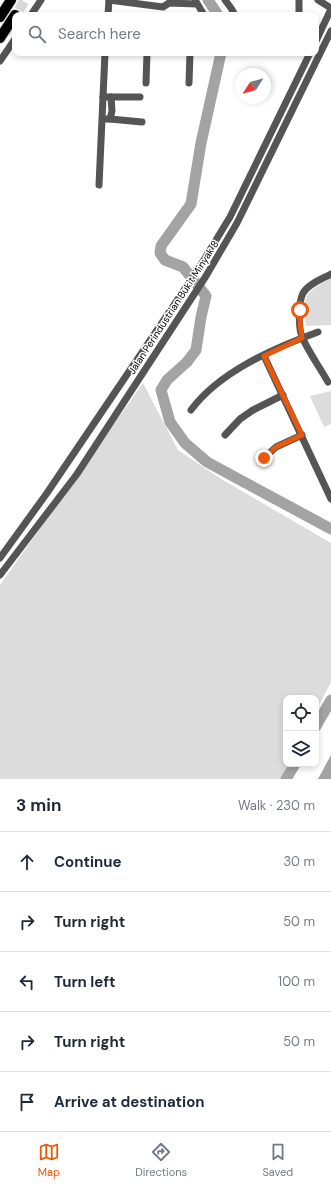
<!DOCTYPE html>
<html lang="en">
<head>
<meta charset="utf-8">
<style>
	body { margin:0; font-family:"DM Sans",sans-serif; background:#f6f6f7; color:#1f2937 }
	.controls { position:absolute; right:12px; bottom:12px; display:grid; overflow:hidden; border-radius:8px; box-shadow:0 2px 6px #0003 }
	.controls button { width:36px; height:36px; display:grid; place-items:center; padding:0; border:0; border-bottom:1px solid #e0e1e3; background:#fff; color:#1f2937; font:20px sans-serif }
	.compass { position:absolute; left:235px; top:68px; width:36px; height:36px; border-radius:50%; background:#fff; box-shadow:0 2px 6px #0003; rotate:234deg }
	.stop { position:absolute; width:12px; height:12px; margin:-9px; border:3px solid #ea580c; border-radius:50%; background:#fff }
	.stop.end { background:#ea580c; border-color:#fff; box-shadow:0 1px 4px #0008 }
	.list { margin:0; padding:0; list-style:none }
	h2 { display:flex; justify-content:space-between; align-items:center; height:52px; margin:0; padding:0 16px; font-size:17px }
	h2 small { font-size:13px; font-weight:400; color:#747a83 }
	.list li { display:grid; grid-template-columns:26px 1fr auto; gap:12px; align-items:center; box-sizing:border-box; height:60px; padding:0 16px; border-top:1px solid #e0e1e3 }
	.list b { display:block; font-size:15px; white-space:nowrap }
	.list em { font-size:13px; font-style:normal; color:#747a83 }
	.icon { flex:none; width:22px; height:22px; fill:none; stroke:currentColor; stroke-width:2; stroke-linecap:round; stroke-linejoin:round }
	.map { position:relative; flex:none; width:331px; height:779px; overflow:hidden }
	.search { position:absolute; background:#fff; box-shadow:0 2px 6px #0003; left:12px; right:12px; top:12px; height:44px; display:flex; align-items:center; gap:10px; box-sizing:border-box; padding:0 14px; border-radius:8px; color:#747a83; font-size:15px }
	.sheet { height:352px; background:#fff }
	nav { display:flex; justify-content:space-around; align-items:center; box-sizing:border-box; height:56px; border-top:1px solid #e0e1e3; background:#fff; font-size:11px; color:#747a83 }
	nav a { display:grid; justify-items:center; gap:2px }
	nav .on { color:#ea580c }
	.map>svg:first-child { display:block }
</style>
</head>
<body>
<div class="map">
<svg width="331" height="779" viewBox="0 0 331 779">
	<rect width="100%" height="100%" fill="#fff"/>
	<g fill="#dcdcdc">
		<path d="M 331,278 L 331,325 L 306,326 C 303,294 303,294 331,278 Z"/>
		<path d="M 143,383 L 178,450 L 221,479 L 331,543 L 331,682 L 316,711 L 316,698 L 286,698 L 286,764 L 288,764 L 280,779 L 0,779 L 0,585 Z"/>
		<path d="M 331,391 L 331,424 L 324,427 L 310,396 Z"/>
	</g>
	<path fill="#a3a3a3" d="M 331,755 L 331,779 L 318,779 Z"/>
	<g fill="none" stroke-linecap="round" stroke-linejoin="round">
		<g stroke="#a3a3a3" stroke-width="11">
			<path d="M 208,0 L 218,15"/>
			<path d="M 221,53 L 201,143 L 191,204 L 161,246 L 160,253 L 165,260 L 183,267 L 206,296 L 201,317 L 196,350 L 187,362 L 167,380 L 161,390 L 170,422 L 185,443 L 207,462 L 331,529"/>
			<path d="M 316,726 L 331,700"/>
			<path d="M 286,779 L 295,764"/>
		</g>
		<path stroke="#d9d9d9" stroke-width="10" stroke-dasharray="10 5" stroke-linecap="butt" d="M 19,10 L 25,0"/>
		<g stroke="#dbdbdb" stroke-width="12">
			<g id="highway">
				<path d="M 0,17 L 11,0"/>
				<path d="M 0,38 L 15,15"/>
			</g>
		</g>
		<g stroke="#555" stroke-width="7">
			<path d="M 109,0 L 163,7 L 169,3 L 197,4"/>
			<path d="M 195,0 L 204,15"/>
			<path d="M 225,0 L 231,8 L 235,15"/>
			<path d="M 299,0 L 299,15"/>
			<path d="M 318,0 L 331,8"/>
			<path d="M 31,15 L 41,0"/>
			<path d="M 108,15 L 109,0"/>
			<path d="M 316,41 L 331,9"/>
			<path d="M 0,61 L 15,39"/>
			<path d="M 146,83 L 147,53"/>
			<path d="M 189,83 L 190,53"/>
			<path d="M 103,97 L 140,97"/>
			<path d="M 106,119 L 110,119 L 112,111 L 111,97"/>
			<path d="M 110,119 L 142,122"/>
			<path d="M 99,185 L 105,53"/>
			<path d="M 264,356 L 331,499"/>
			<path d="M 328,382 C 320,368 310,354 303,339 C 298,330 298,303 303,293 C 308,284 322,279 331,274"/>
			<path d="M 191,410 C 219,372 274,348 318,332"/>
			<path d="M 225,435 L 240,419 L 253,410 L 283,395"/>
			<path d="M 264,458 L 276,447 L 302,435"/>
			<path d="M 0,558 L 47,493 L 199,268 L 230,217 L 310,53"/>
			<path d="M 0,575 L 77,474 L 206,276 L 237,223 L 331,31"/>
		</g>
		<use href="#highway" stroke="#000" stroke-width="10"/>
	</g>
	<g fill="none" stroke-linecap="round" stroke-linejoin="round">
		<path stroke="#ea580c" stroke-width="5" d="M 264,458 L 276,447 L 302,435 L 264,356 L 302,338 L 300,323 L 300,310"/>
	</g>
	<g text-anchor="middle" stroke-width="3" stroke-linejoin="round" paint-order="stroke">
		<g font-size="10" fill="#000" stroke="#fff">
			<text transform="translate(173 307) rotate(-57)" y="4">Jalan Perindustrian Bukit Minyak 8</text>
		</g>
	</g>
</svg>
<div class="controls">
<button><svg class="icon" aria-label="locate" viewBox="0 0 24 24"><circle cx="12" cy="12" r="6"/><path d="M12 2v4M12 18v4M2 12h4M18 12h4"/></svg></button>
<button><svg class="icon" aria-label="layers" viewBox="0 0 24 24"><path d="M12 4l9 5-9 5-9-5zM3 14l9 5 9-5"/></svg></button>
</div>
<svg class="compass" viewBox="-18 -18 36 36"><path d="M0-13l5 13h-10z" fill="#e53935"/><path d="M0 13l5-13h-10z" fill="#747a83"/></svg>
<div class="stop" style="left:300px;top:310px"></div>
<div class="stop end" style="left:264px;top:458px"></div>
<div class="search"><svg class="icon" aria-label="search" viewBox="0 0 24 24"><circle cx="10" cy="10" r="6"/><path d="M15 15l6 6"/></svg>Search here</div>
</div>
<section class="sheet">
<h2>3 min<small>Walk · 230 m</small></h2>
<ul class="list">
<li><svg class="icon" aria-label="ahead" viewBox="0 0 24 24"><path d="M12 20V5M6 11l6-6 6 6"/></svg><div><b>Continue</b></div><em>30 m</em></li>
<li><svg class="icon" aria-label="right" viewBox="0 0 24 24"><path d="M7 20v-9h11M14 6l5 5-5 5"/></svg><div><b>Turn right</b></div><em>50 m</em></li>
<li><svg class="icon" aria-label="left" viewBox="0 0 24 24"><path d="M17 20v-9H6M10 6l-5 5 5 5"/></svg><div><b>Turn left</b></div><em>100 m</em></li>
<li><svg class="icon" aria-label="right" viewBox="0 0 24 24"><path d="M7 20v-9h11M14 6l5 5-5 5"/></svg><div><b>Turn right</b></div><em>50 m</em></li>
<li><svg class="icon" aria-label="arrive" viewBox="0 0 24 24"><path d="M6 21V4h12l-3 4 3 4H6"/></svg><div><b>Arrive at destination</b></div></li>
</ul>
</section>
<nav>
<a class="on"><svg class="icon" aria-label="map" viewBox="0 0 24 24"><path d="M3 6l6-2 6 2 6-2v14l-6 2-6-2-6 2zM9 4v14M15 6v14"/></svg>Map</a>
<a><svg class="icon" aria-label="directions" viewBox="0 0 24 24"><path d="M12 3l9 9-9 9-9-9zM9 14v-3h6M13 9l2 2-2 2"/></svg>Directions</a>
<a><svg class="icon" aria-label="saved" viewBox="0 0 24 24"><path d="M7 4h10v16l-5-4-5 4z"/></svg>Saved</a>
</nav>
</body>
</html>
